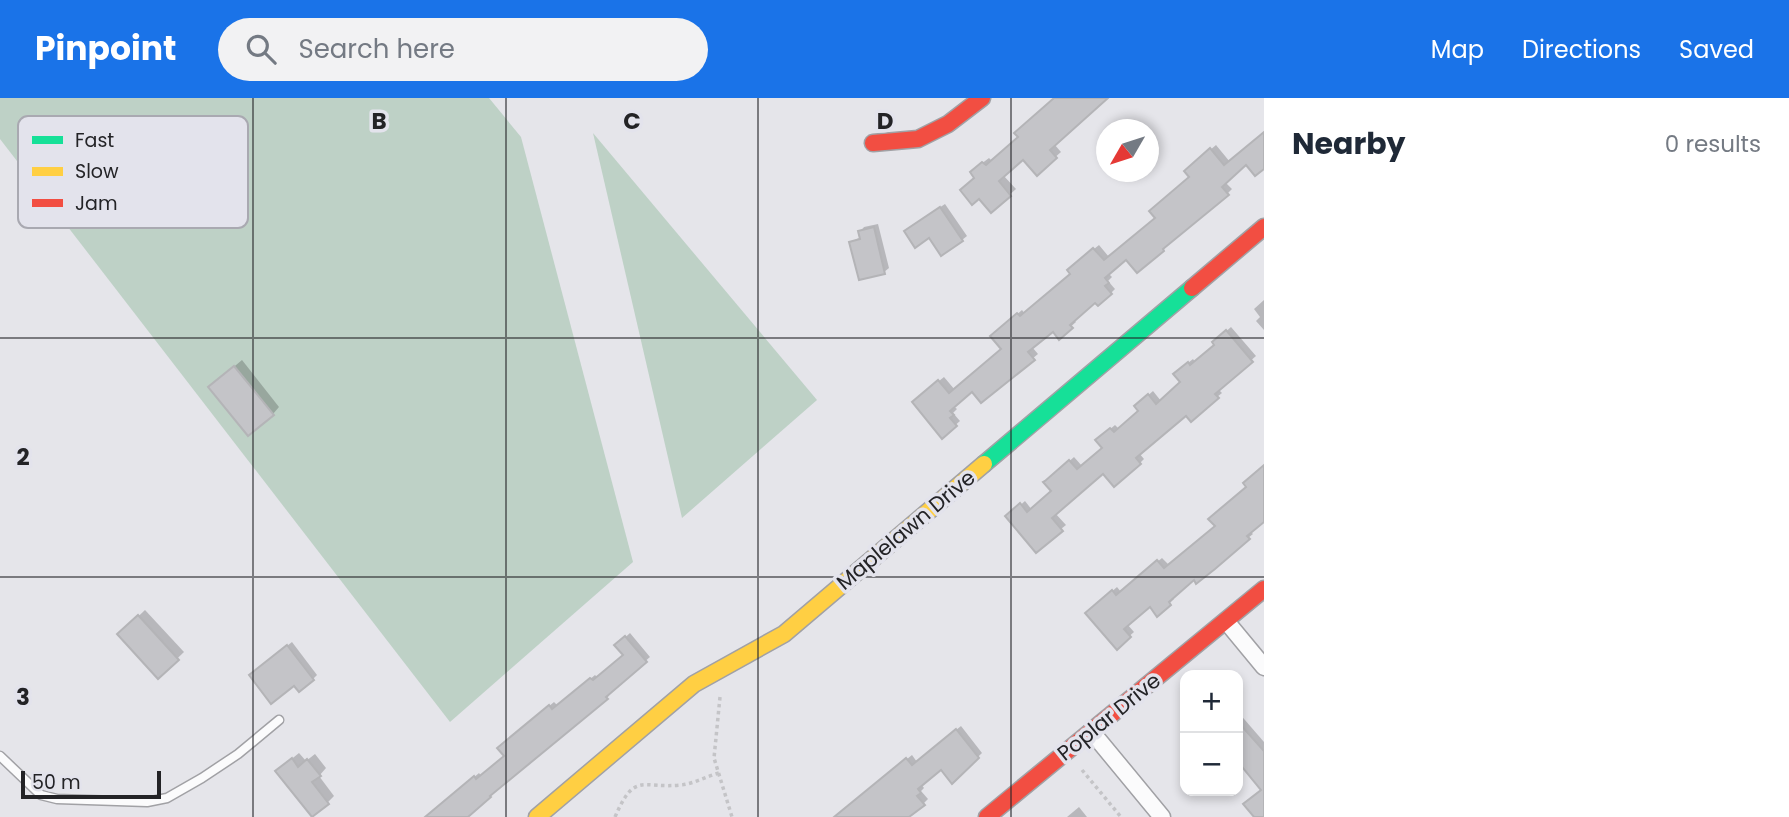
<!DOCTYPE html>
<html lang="en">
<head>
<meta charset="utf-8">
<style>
	body { margin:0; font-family:Poppins,sans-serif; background:#f2f2f3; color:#1f2937 }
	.controls { position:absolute; right:21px; bottom:21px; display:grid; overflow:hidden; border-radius:14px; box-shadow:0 4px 10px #0003 }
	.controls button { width:63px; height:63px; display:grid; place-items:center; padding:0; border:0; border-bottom:2px solid #e0e1e3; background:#fff; color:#1f2937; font:35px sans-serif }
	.compass { position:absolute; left:1096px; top:21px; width:63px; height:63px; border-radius:50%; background:#fff; box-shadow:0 4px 10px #0003; rotate:231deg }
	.scale { position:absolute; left:21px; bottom:18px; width:140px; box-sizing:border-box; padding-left:7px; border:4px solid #232326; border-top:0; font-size:19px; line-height:24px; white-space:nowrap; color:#232326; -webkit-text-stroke:5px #e3e3ec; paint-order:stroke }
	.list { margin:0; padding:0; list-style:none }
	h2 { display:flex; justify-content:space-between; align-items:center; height:91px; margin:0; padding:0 28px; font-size:30px }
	h2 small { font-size:23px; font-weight:400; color:#747a83 }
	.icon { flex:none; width:38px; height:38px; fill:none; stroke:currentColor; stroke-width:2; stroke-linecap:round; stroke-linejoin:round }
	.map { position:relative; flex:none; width:1264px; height:719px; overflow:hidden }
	header { display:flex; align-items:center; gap:42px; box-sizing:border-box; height:98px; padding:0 35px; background:#1a73e8; color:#fff }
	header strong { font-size:33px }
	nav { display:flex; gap:38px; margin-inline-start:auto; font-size:24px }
	.search { width:490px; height:63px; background:#f2f2f3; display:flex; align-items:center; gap:18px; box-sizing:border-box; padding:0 24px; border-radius:38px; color:#747a83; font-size:26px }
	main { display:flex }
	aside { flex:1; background:#fff }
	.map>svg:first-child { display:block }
</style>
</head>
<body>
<header>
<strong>Pinpoint</strong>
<div class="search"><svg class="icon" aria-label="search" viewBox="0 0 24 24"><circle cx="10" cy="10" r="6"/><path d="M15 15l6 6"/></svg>Search here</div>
<nav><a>Map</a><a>Directions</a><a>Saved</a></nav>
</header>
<main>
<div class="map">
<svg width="1264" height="719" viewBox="0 0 1264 719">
	<rect width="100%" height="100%" fill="#e5e5ea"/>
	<g fill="#bed1c6">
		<path d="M 0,0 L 489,0 L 521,39 L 633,464 L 450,624 L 0,41 Z"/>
		<path d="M 593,35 L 817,302 L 682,420 Z"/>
	</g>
	<g fill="#0003">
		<path d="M 1055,0 L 1106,0 L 1054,46 L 1061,54 L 1037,75 L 1023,60 L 1003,77 L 1016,91 L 991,113 L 976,79 L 977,69 L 989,60 L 992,63 L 1020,39 Z"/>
		<path d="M 1264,35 L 1264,69 L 1246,65 L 1225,84 L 1232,91 L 1228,95 L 1166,146 L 1167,147 L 1163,151 L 1138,173 L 1127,159 L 1108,175 L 1112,179 L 1108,183 L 1115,191 L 1111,195 L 1098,206 L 1095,203 L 1074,222 L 1076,224 L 1059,239 L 1053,232 L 1032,249 L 1038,256 L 981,303 L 972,292 L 953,308 L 957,311 L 953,315 L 960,323 L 943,338 L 918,300 L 944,279 L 955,292 L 1003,251 L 997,234 L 1022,212 L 1025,216 L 1072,176 L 1073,168 L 1099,147 L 1109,159 L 1157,120 L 1191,79 L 1190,69 L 1216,47 L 1230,64 Z"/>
		<path d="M 945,106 L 967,138 L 962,142 L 910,129 Z"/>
		<path d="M 878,126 L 889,170 L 884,174 L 851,144 L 861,139 L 860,134 L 864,129 Z"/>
		<path d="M 1264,202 L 1264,232 L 1256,223 L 1260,219 L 1254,211 Z"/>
		<path d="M 1231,229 L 1256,258 L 1218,291 L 1222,295 L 1217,299 L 1186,315 L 1139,355 L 1144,361 L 1140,365 L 1103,374 L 1055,415 L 1066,427 L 1061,431 L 1007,419 L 1025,403 L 1032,412 L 1053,393 L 1052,379 L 1074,359 L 1082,368 L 1104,350 L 1102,338 L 1115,327 L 1119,331 L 1141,313 L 1136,308 L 1153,293 L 1161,303 L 1182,284 L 1179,272 L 1193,261 L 1195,264 L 1216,246 L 1214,244 Z"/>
		<path d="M 242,262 L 279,309 L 273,316 L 217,283 Z"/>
		<path d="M 1264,369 L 1264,422 L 1250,433 L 1253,436 L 1248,440 L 1172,499 L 1174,501 L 1158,516 L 1150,507 L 1127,526 L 1134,534 L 1117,549 L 1092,511 L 1117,489 L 1121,494 L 1162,460 L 1169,467 L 1217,428 Z"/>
		<path d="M 145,512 L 184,554 L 158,579 L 120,536 Z"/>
		<path d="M 630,535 L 650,559 L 609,594 L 611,595 L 607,600 L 464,719 L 427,719 L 479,675 L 482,679 L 506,658 L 504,646 L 554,604 L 558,608 L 595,577 L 598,580 L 625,557 L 617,547 Z"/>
		<path d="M 292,544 L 317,577 L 313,581 L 294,586 L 255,573 Z"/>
		<path d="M 1238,614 L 1264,644 L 1264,664 L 1250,676 L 1238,661 Z"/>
		<path d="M 961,628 L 982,655 L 952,684 L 941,670 L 921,686 L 924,690 L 921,693 L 928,701 L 924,705 L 882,719 L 840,719 L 843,713 L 912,657 L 917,664 Z"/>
		<path d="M 299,655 L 306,663 L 315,656 L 326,670 L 319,678 L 334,698 L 328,704 L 284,667 Z"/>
		<path d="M 1079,709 L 1087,719 L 1067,719 Z"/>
	</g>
	<g fill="#c4c4c8" stroke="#b4b4b7" stroke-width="2">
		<path d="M 1054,0 L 1108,0 L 1050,52 L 1057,60 L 1037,78 L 1023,62 L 999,83 L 1011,98 L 991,115 L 979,101 L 972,107 L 960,92 L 974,80 L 970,74 L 982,64 L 986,67 L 1018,39 L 1014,35 Z"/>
		<path d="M 1264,34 L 1264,71 L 1255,78 L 1246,67 L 1222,89 L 1229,97 L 1163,151 L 1164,153 L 1137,175 L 1126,162 L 1105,180 L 1109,185 L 1105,188 L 1112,196 L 1098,208 L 1095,205 L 1070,227 L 1073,230 L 1059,242 L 1053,234 L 1028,254 L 1035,262 L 981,305 L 972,294 L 950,313 L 954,317 L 950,320 L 957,328 L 942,341 L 912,304 L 938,282 L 949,295 L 1001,251 L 990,238 L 1017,215 L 1020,218 L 1070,176 L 1067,172 L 1093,150 L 1104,162 L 1155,120 L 1149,113 L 1189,79 L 1184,73 L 1210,50 L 1224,67 Z"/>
		<path d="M 940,109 L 963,143 L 941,158 L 929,140 L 915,150 L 904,133 Z"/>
		<path d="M 874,129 L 885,176 L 859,182 L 849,144 L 860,141 L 858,133 Z"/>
		<path d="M 1226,232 L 1253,264 L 1215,296 L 1219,300 L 1191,324 L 1186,318 L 1136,360 L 1141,366 L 1114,389 L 1103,376 L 1052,420 L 1063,433 L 1036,455 L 1005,418 L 1020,405 L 1027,414 L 1051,393 L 1043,384 L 1045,383 L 1069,362 L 1077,371 L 1102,350 L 1095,342 L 1110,330 L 1114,334 L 1138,313 L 1134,308 L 1148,296 L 1156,306 L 1180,284 L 1173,276 L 1188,264 L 1190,267 L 1214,247 L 1212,244 Z"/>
		<path d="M 234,268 L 274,317 L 248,338 L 208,289 Z"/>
		<path d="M 1264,367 L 1264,424 L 1247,438 L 1250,441 L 1215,471 L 1196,486 L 1194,482 L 1169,504 L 1171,507 L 1157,519 L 1150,509 L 1124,531 L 1131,539 L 1117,552 L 1085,515 L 1112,492 L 1116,497 L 1157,462 L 1164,470 L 1215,428 L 1208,421 L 1246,389 L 1243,385 Z"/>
		<path d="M 138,517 L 179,562 L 158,581 L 117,536 Z"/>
		<path d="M 625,538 L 647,564 L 606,599 L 608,601 L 490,698 L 491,699 L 468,719 L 425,719 L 474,678 L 476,681 L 504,658 L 497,650 L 549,607 L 552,611 L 590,580 L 593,582 L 623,557 L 614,547 Z"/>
		<path d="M 287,547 L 314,582 L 299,594 L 294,588 L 271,606 L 249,577 Z"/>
		<path d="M 1238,624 L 1264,653 L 1264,719 L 1254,719 L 1243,706 L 1261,692 L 1238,664 Z"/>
		<path d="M 956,631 L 979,660 L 952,686 L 941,672 L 918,691 L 921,695 L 917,698 L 925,707 L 909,719 L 834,719 L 906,660 L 912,667 Z"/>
		<path d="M 292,660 L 298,669 L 307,661 L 321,678 L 312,684 L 329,706 L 312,719 L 275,673 Z"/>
	</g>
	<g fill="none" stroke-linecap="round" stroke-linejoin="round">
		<g stroke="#a1a1a5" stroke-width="11">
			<path id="lane" d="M 0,658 L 41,697 L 57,701 L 147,704 L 167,700 L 202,680 L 238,656 L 279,622"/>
		</g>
		<g stroke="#a1a1a5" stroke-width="19">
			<g id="street">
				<path d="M 1226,523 L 1264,569"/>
				<path d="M 1091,633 L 1162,719"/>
			</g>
		</g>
		<g stroke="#a1a1a5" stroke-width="19">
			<path id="fast" d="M 984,366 L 1192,190"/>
		</g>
		<g stroke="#a1a1a5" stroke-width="19">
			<path id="slow" d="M 537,719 L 694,586 L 784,536 L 984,366"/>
		</g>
		<g stroke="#a1a1a5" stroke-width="19">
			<g id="jam">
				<path d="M 873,45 L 918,41 L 948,26 L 982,0"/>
				<path d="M 1192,190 L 1264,129"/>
				<path d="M 987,719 L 1264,491"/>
			</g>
		</g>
		<g stroke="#c4c4c7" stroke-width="3.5" stroke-dasharray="3.5 3.5" stroke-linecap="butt">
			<path d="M 720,599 L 714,660 L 732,719"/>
			<path d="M 1082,672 L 1121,719"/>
			<path d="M 615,719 C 635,673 641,691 681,687 C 693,686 707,678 719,675"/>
		</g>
		<use href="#lane" stroke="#fbfbfc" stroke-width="8"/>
		<use href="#street" stroke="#fbfbfc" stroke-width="16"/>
		<use href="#fast" stroke="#16e098" stroke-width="16"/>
		<use href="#slow" stroke="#ffcf43" stroke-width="16"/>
		<use href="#jam" stroke="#f24e42" stroke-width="16"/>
	</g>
	<path fill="none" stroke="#232326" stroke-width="2" stroke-opacity="0.55" d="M 253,0 L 253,719M 506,0 L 506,719M 758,0 L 758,719M 1011,0 L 1011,719M 0,240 L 1264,240M 0,479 L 1264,479"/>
	<g text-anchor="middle" stroke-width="7" stroke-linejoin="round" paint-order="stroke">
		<g font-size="21" fill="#232326" stroke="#e3e3ec">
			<text transform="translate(906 432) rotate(-40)" y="7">Maplelawn Drive</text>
			<text transform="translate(1109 619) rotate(-39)" y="7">Poplar Drive</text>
		</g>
	</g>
	<rect x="18" y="18" width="230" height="112" rx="10" fill="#e3e3ec" stroke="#a9a9b1" stroke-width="2"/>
	<rect x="32" y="38" width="31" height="8" fill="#16e098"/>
	<rect x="32" y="69" width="31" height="9" fill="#ffcf43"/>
	<rect x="32" y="101" width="31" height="8" fill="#f24e42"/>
	<g font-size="19" fill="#232326">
		<text x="75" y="49">Fast</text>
		<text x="75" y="80">Slow</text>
		<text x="75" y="112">Jam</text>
	</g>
	<g font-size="23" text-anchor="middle" font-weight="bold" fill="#232326" stroke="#e3e3ec" stroke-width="7" stroke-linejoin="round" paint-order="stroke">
		<text x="379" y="31">B</text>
		<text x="632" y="31">C</text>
		<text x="885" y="31">D</text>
		<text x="23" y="367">2</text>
		<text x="23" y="607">3</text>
	</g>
</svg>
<div class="controls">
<button>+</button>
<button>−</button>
</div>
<svg class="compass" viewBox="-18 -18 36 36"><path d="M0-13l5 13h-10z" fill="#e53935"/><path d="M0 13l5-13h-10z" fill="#747a83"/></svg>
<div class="scale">50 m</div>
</div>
<aside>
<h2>Nearby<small>0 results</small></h2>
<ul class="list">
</ul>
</aside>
</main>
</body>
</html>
